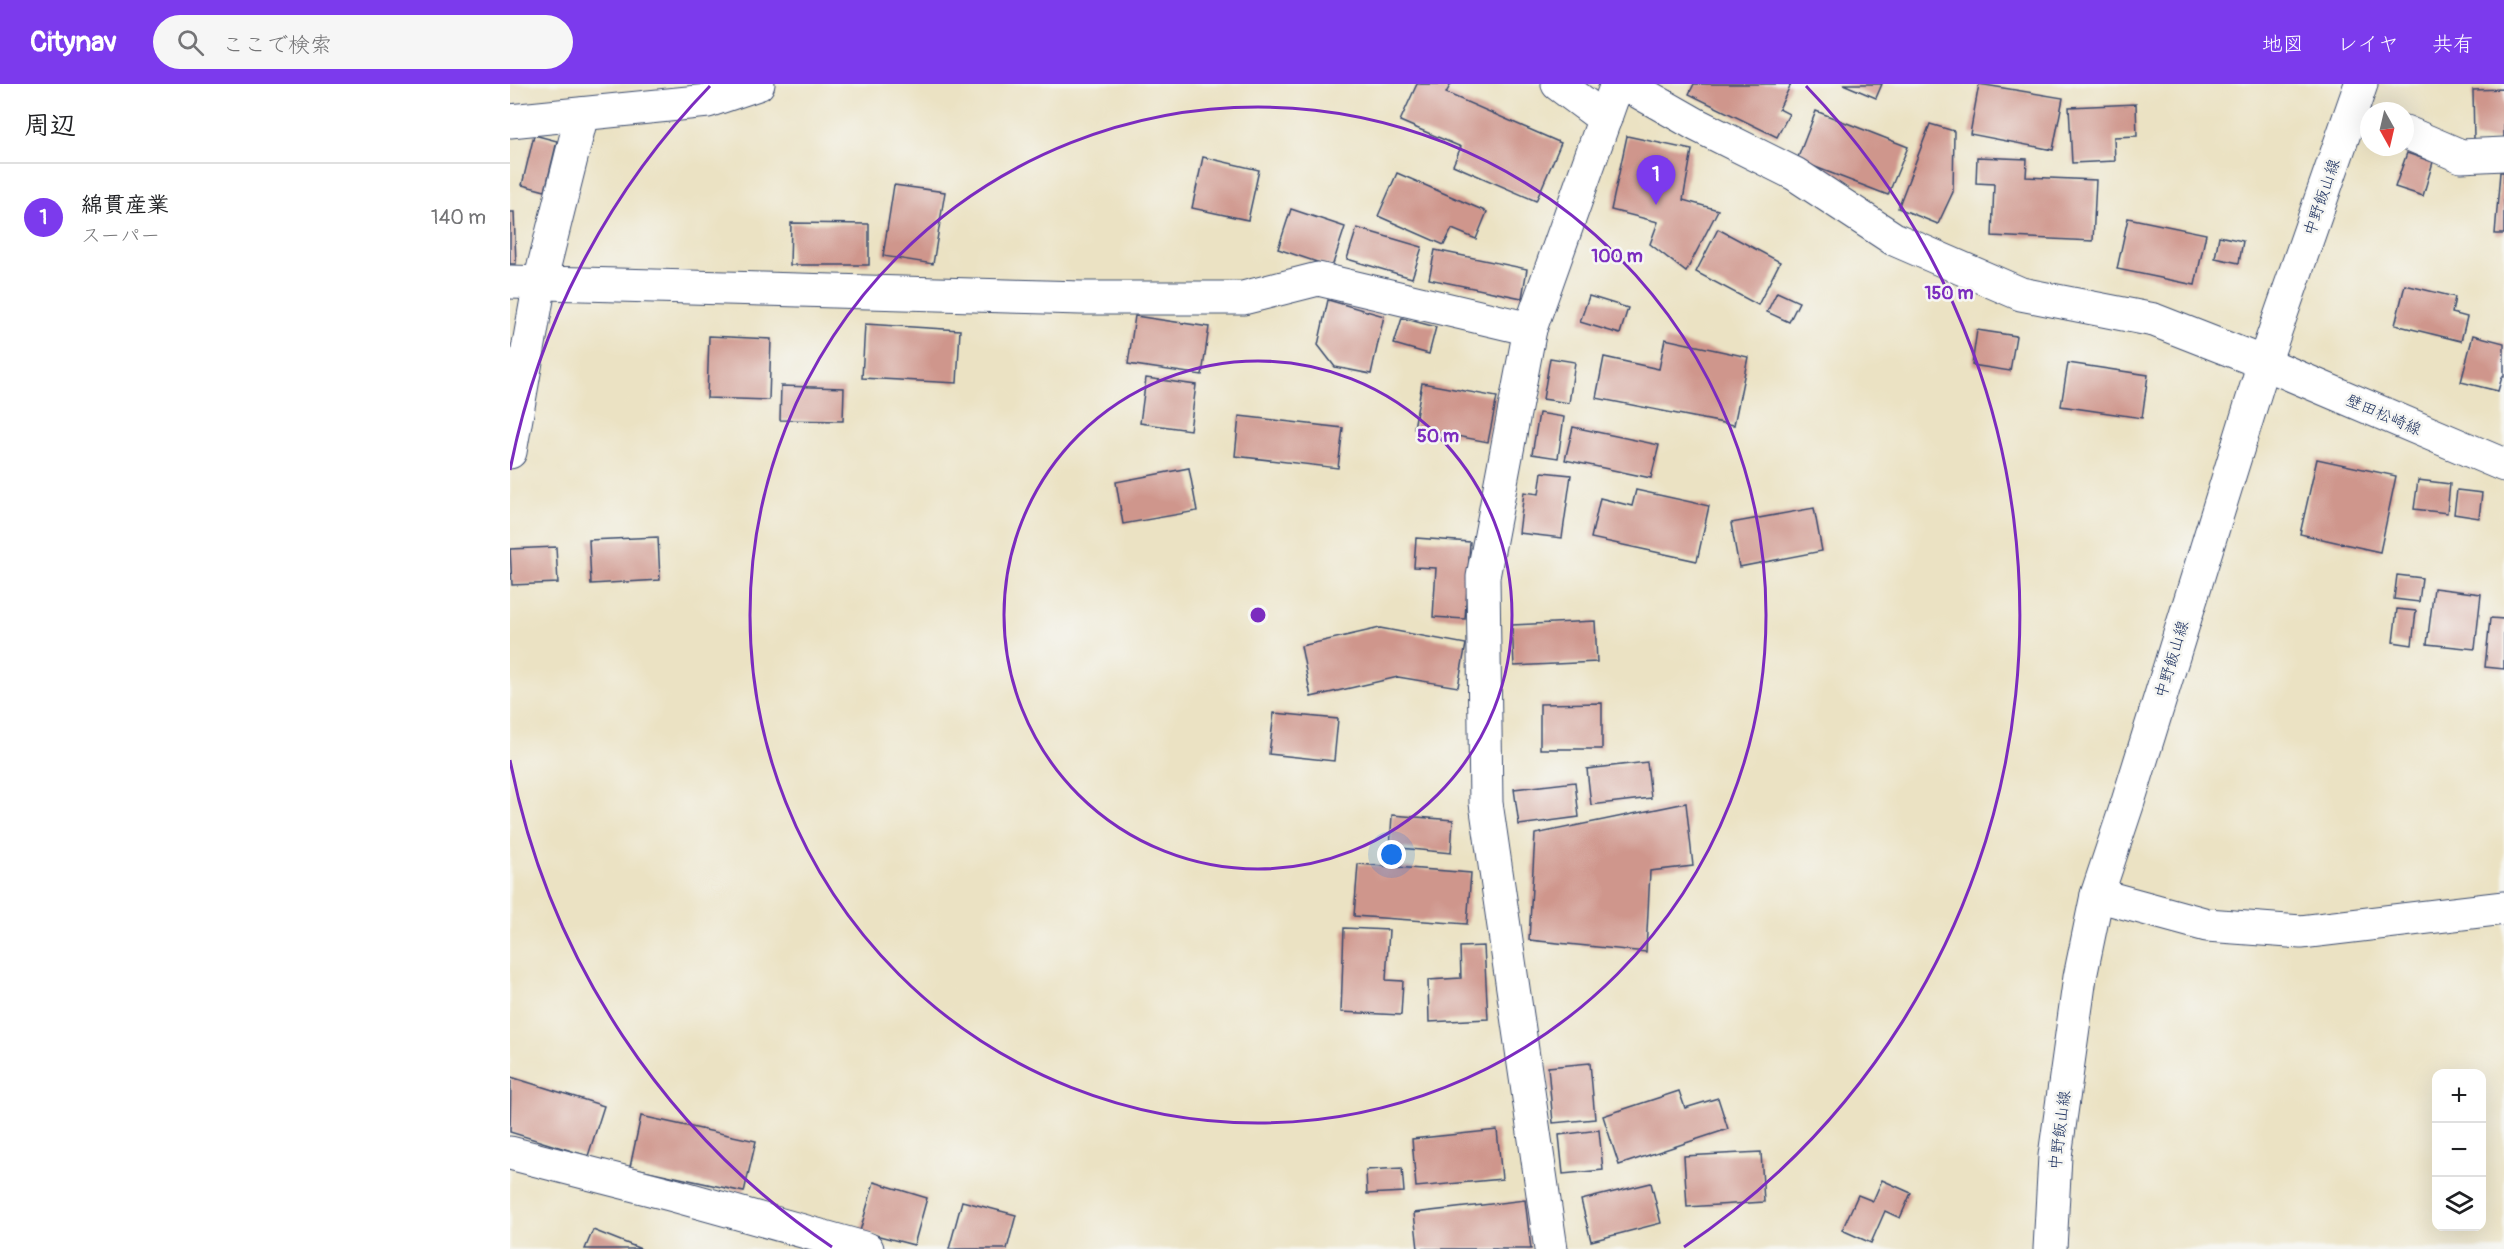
<!DOCTYPE html>
<html lang="ja">
<head>
<meta charset="utf-8">
<style>
	body { margin:0; font-family:Pangolin,"Klee One",sans-serif; background:#f6f6f6; color:#202124 }
	.controls { position:absolute; right:18px; bottom:18px; display:grid; overflow:hidden; border-radius:12px; box-shadow:0 6px 24px #0002 }
	.controls button { width:54px; height:54px; display:grid; place-items:center; padding:0; border:0; border-bottom:2px solid #e0e0e0; background:#fff; color:#202124; font:30px sans-serif }
	.compass { position:absolute; left:1850px; top:18px; width:54px; height:54px; border-radius:50%; background:#fff; box-shadow:0 6px 24px #0002; rotate:172deg }
	.you { position:absolute; left:882px; top:771px; width:21px; height:21px; margin:-15px; border:4px solid #fff; border-radius:50%; background:#1a73e8; box-shadow:0 0 0 9px #1a73e833 }
	.badge { display:grid; place-items:center; width:39px; height:39px; border-radius:50%; background:#7c3aed; color:#fff; font-size:20px; font-weight:700 }
	.pin { position:absolute; translate:-50% -50px; filter:drop-shadow(0 2px 3px #0008) }
	.pin::after { content:''; position:absolute; top:32px; width:21px; height:18px; background:inherit; clip-path:polygon(0 0,100% 0,50% 100%) }
	.list { margin:0; padding:0; list-style:none }
	h2 { display:flex; justify-content:space-between; align-items:center; height:78px; margin:0; padding:0 24px; font-size:26px }
	h2 small { font-size:20px; font-weight:400; color:#757577 }
	.list li { display:grid; grid-template-columns:39px 1fr auto; gap:18px; align-items:center; box-sizing:border-box; height:108px; padding:0 24px; border-top:2px solid #e0e0e0 }
	.list b { display:block; font-size:22px; white-space:nowrap }
	.list p { margin:0; font-size:20px; white-space:nowrap; color:#757577 }
	.list em { font-size:20px; font-style:normal; color:#757577 }
	.icon { flex:none; width:33px; height:33px; fill:none; stroke:currentColor; stroke-width:2; stroke-linecap:round; stroke-linejoin:round }
	.map { position:relative; flex:none; width:1994px; height:1165px; overflow:hidden }
	header { display:flex; align-items:center; gap:36px; box-sizing:border-box; height:84px; padding:0 30px; background:#7c3aed; color:#fff }
	header strong { font-size:28px }
	nav { display:flex; gap:33px; margin-inline-start:auto; font-size:21px }
	.search { width:420px; height:54px; background:#f6f6f6; display:flex; align-items:center; gap:15px; box-sizing:border-box; padding:0 21px; border-radius:33px; color:#757577; font-size:22px }
	main { display:flex }
	aside { flex:1; background:#fff }
	.map>svg:first-child { display:block }
</style>
</head>
<body>
<header>
<strong>Citynav</strong>
<div class="search"><svg class="icon" aria-label="search" viewBox="0 0 24 24"><circle cx="10" cy="10" r="6"/><path d="M15 15l6 6"/></svg>ここで検索</div>
<nav><a>地図</a><a>レイヤ</a><a>共有</a></nav>
</header>
<main>
<aside>
<h2>周辺<small></small></h2>
<ul class="list">
<li><span class="badge">1</span><div><b>綿貫産業</b><p>スーパー</p></div><em>140 m</em></li>
</ul>
</aside>
<div class="map">
<svg width="1994" height="1165" viewBox="0 0 1994 1165">
	<rect width="100%" height="100%" fill="#f6f6f2"/>
	<filter id="ink" filterUnits="userSpaceOnUse"><feTurbulence type="fractalNoise" baseFrequency=".0167" numOctaves="2"/><feDisplacementMap in="SourceGraphic" scale="12" xChannelSelector="R" yChannelSelector="G"/><feConvolveMatrix kernelMatrix="1 2 1 2 8 2 1 2 1" color-interpolation-filters="sRGB"/></filter>
	<filter id="wash" filterUnits="userSpaceOnUse"><feTurbulence type="fractalNoise" baseFrequency=".008" numOctaves="4" result="noise"/><feDisplacementMap in="SourceGraphic" scale="24" xChannelSelector="R" yChannelSelector="G"/><feGaussianBlur stdDeviation="1.35" result="paint"/><feColorMatrix in="noise" values="0 0 0 0 0 0 0 0 0 0 0 0 0 0 0 0 0 1.4 0 .05"/><feComposite in="paint" operator="in"/></filter>
	<g filter="url(#wash)">
		<rect width="100%" height="100%" fill="#ebe2c3"/>
		<g id="blocks">
			<g fill="#cf968c">
				<path d="M 907,0 L 941,0 L 936,9 L 1051,59 L 1026,117 L 943,81 L 951,63 L 890,37 Z"/>
				<path d="M 1184,0 L 1281,0 L 1269,25 L 1279,30 L 1267,53 L 1179,10 Z"/>
				<path d="M 1333,0 L 1372,0 L 1366,14 Z"/>
				<path d="M 1469,0 L 1553,14 L 1543,66 L 1460,50 Z"/>
				<path d="M 1994,5 L 1994,55 L 1964,55 L 1963,6 Z"/>
				<path d="M 1626,20 L 1627,52 L 1604,53 L 1605,77 L 1562,79 L 1559,23 Z"/>
				<path d="M 1306,27 L 1398,63 L 1378,111 L 1287,76 Z"/>
				<path d="M 1420,40 L 1444,47 L 1443,108 L 1428,140 L 1388,124 Z"/>
				<path d="M 24,51 L 47,57 L 35,107 L 12,101 Z"/>
				<path d="M 1117,52 L 1182,66 L 1173,116 L 1208,126 L 1176,188 L 1140,160 L 1148,138 L 1101,126 Z"/>
				<path d="M 1897,69 L 1923,78 L 1913,112 L 1885,103 Z"/>
				<path d="M 693,73 L 749,86 L 738,136 L 682,124 Z"/>
				<path d="M 1467,73 L 1517,75 L 1516,93 L 1586,96 L 1583,157 L 1482,152 L 1484,100 L 1466,99 Z"/>
				<path d="M 1990,88 L 1994,88 L 1994,150 L 1985,150 Z"/>
				<path d="M 887,89 L 977,128 L 966,155 L 942,145 L 934,161 L 868,132 Z"/>
				<path d="M 384,101 L 435,108 L 423,180 L 373,172 Z"/>
				<path d="M 781,125 L 835,143 L 822,183 L 768,165 Z"/>
				<path d="M 0,128 L 4,128 L 6,180 L 0,180 Z"/>
				<path d="M 1618,134 L 1696,150 L 1685,201 L 1607,185 Z"/>
				<path d="M 281,139 L 359,140 L 359,181 L 280,181 Z"/>
				<path d="M 847,144 L 912,163 L 902,194 L 837,175 Z"/>
				<path d="M 1208,145 L 1270,178 L 1248,221 L 1186,188 Z"/>
				<path d="M 1709,152 L 1733,157 L 1729,179 L 1705,174 Z"/>
				<path d="M 925,166 L 1017,185 L 1012,214 L 919,195 Z"/>
				<path d="M 1895,201 L 1945,213 L 1942,229 L 1957,233 L 1951,257 L 1885,241 Z"/>
				<path d="M 1267,208 L 1289,218 L 1279,238 L 1257,228 Z"/>
				<path d="M 1079,212 L 1118,224 L 1110,250 L 1070,238 Z"/>
				<path d="M 818,216 L 874,232 L 861,290 L 825,283 L 808,261 Z"/>
				<path d="M 625,232 L 699,243 L 692,291 L 618,280 Z"/>
				<path d="M 892,234 L 926,243 L 919,270 L 884,260 Z"/>
				<path d="M 355,240 L 450,246 L 447,299 L 352,294 Z"/>
				<path d="M 1467,246 L 1506,252 L 1500,287 L 1462,281 Z"/>
				<path d="M 1963,251 L 1994,259 L 1994,293 L 1992,293 L 1988,307 L 1951,298 Z"/>
				<path d="M 199,252 L 261,255 L 259,316 L 197,314 Z"/>
				<path d="M 1155,255 L 1238,273 L 1224,341 L 1086,314 L 1094,273 L 1149,285 Z"/>
				<path d="M 1040,274 L 1065,278 L 1059,319 L 1033,315 Z"/>
				<path d="M 1558,279 L 1638,291 L 1632,334 L 1551,322 Z"/>
				<path d="M 636,294 L 686,301 L 680,346 L 630,339 Z"/>
				<path d="M 912,299 L 987,313 L 978,358 L 904,344 Z"/>
				<path d="M 271,302 L 334,304 L 333,337 L 270,336 Z"/>
				<path d="M 1029,329 L 1054,333 L 1048,374 L 1022,370 Z"/>
				<path d="M 729,332 L 833,344 L 828,384 L 725,372 Z"/>
				<path d="M 1063,343 L 1149,361 L 1141,394 L 1055,376 Z"/>
				<path d="M 1807,375 L 1886,392 L 1870,468 L 1790,450 Z"/>
				<path d="M 679,384 L 687,427 L 613,440 L 606,398 Z"/>
				<path d="M 1032,388 L 1061,391 L 1052,454 L 1009,449 L 1014,408 L 1029,410 Z"/>
				<path d="M 1908,396 L 1940,400 L 1937,429 L 1904,425 Z"/>
				<path d="M 1126,406 L 1199,422 L 1187,477 L 1081,454 L 1090,414 L 1122,422 Z"/>
				<path d="M 1947,406 L 1972,409 L 1969,434 L 1944,430 Z"/>
				<path d="M 1304,424 L 1312,467 L 1229,483 L 1221,439 Z"/>
				<path d="M 148,453 L 150,496 L 81,500 L 79,456 Z"/>
				<path d="M 906,454 L 960,458 L 955,535 L 923,533 L 926,484 L 904,483 Z"/>
				<path d="M 46,463 L 48,499 L 2,501 L 0,465 Z"/>
				<path d="M 1887,491 L 1912,494 L 1909,518 L 1884,515 Z"/>
				<path d="M 1924,504 L 1971,510 L 1965,565 L 1917,560 Z"/>
				<path d="M 1887,525 L 1906,527 L 1902,561 L 1883,558 Z"/>
				<path d="M 1980,534 L 1994,535 L 1994,585 L 1975,583 Z"/>
				<path d="M 1085,537 L 1087,578 L 1004,582 L 1002,541 Z"/>
				<path d="M 870,544 L 956,560 L 948,603 L 888,593 L 801,613 L 791,562 Z"/>
				<path d="M 1092,619 L 1092,665 L 1030,665 L 1030,620 Z"/>
				<path d="M 764,629 L 828,635 L 824,677 L 759,670 Z"/>
				<path d="M 1137,678 L 1141,714 L 1081,721 L 1077,685 Z"/>
				<path d="M 1065,698 L 1069,733 L 1009,741 L 1004,705 Z"/>
				<path d="M 1176,719 L 1183,782 L 1140,787 L 1136,868 L 1019,856 L 1025,750 Z"/>
				<path d="M 882,731 L 943,736 L 941,769 L 880,763 Z"/>
				<path d="M 848,780 L 961,789 L 957,840 L 844,832 Z"/>
				<path d="M 834,844 L 879,846 L 876,896 L 893,897 L 891,931 L 831,928 Z"/>
				<path d="M 974,862 L 978,935 L 919,938 L 918,896 L 951,894 L 950,863 Z"/>
				<path d="M 1080,979 L 1085,1035 L 1043,1039 L 1038,983 Z"/>
				<path d="M 1,993 L 94,1022 L 78,1072 L 0,1048 Z"/>
				<path d="M 1169,1007 L 1175,1024 L 1208,1014 L 1218,1045 L 1109,1081 L 1093,1032 Z"/>
				<path d="M 131,1032 L 246,1057 L 234,1108 L 120,1083 Z"/>
				<path d="M 987,1046 L 992,1095 L 906,1103 L 902,1055 Z"/>
				<path d="M 1089,1046 L 1093,1086 L 1053,1090 L 1049,1051 Z"/>
				<path d="M 1251,1068 L 1254,1118 L 1177,1123 L 1174,1072 Z"/>
				<path d="M 892,1084 L 894,1108 L 857,1110 L 856,1086 Z"/>
				<path d="M 1372,1096 L 1401,1109 L 1390,1134 L 1375,1127 L 1361,1159 L 1332,1146 L 1348,1111 L 1363,1117 Z"/>
				<path d="M 364,1098 L 417,1114 L 404,1161 L 350,1147 Z"/>
				<path d="M 1141,1099 L 1151,1139 L 1081,1157 L 1071,1116 Z"/>
				<path d="M 1015,1116 L 1021,1165 L 908,1165 L 904,1129 Z"/>
				<path d="M 452,1117 L 506,1131 L 497,1165 L 439,1165 Z"/>
				<path d="M 83,1146 L 131,1165 L 75,1165 Z"/>
			</g>
		</g>
	</g>
	<g filter="url(#ink)">
		<use href="#blocks" fill-opacity="0" stroke="#3a4a6d" stroke-width="1.5"/>
		<g fill="none" stroke-linecap="round" stroke-linejoin="round">
			<g stroke="#3a4a6d" stroke-width="35">
				<g id="minor">
					<path d="M 1048,0 L 1095,35"/>
					<path d="M 1115,0 L 1187,41 L 1285,90 L 1384,155 L 1511,210 L 1644,236 L 1754,279"/>
					<path d="M 0,37 L 198,17 L 248,0"/>
					<path d="M 1895,48 L 1951,72 L 1994,70"/>
					<path d="M 0,198 L 571,214 L 733,214 L 808,195 L 1020,245"/>
					<path d="M 0,368 L 30,198 L 72,30"/>
					<path d="M 1587,811 L 1697,841 L 1791,848 L 1994,824"/>
					<path d="M 0,1069 L 160,1110 L 357,1165"/>
					<path d="M 1041,1165 L 976,719 L 973,493 L 1020,245 L 1107,0"/>
				</g>
			</g>
			<g stroke="#3a4a6d" stroke-width="35">
				<g id="major">
					<path d="M 1754,279 L 1994,381"/>
					<path d="M 1540,1165 L 1545,1072 L 1570,893 L 1587,811 L 1617,721 L 1754,279 L 1851,0"/>
				</g>
			</g>
			<use href="#minor" stroke="#fff" stroke-width="33"/>
			<use href="#major" stroke="#fff" stroke-width="33"/>
		</g>
	</g>
	<g fill="none" stroke="#7b2cbf" stroke-width="3">
		<circle cx="748" cy="531" r="254"/>
		<circle cx="748" cy="531" r="508"/>
		<path d="M322 1163A762 762 0 0 1 0 676M0 386A762 762 0 0 1 200 2M1296 2A762 762 0 0 1 1174 1163"/>
	</g>
	<g text-anchor="middle" stroke-width="5" stroke-linejoin="round" paint-order="stroke">
		<g font-size="16" fill="#1b2f5e" stroke="#f6f6f2">
			<text transform="translate(1811 113) rotate(-71)" y="6">中野飯山線</text>
			<text transform="translate(1874 330) rotate(23)" y="6">壁田松崎線</text>
			<text transform="translate(1661 575) rotate(-73)" y="6">中野飯山線</text>
			<text transform="translate(1549 1046) rotate(-83)" y="6">中野飯山線</text>
		</g>
	</g>
	<circle cx="748" cy="531" r="9" fill="#7b2cbf" stroke="#f6f6f2" stroke-width="3"/>
	<g font-size="18" text-anchor="middle" font-weight="bold" fill="#7b2cbf" stroke="#f6f6f2" stroke-width="5" stroke-linejoin="round" paint-order="stroke">
		<text x="1107" y="178">100 m</text>
		<text x="1439" y="215">150 m</text>
		<text x="928" y="358">50 m</text>
	</g>
</svg>
<div class="controls">
<button>+</button>
<button>−</button>
<button><svg class="icon" aria-label="layers" viewBox="0 0 24 24"><path d="M12 4l9 5-9 5-9-5zM3 14l9 5 9-5"/></svg></button>
</div>
<svg class="compass" viewBox="-18 -18 36 36"><path d="M0-13l5 13h-10z" fill="#e53935"/><path d="M0 13l5-13h-10z" fill="#757577"/></svg>
<div class="you"></div>
<div class="pin badge" style="left:1146px;top:121px">1</div>
</div>
</main>
</body>
</html>
